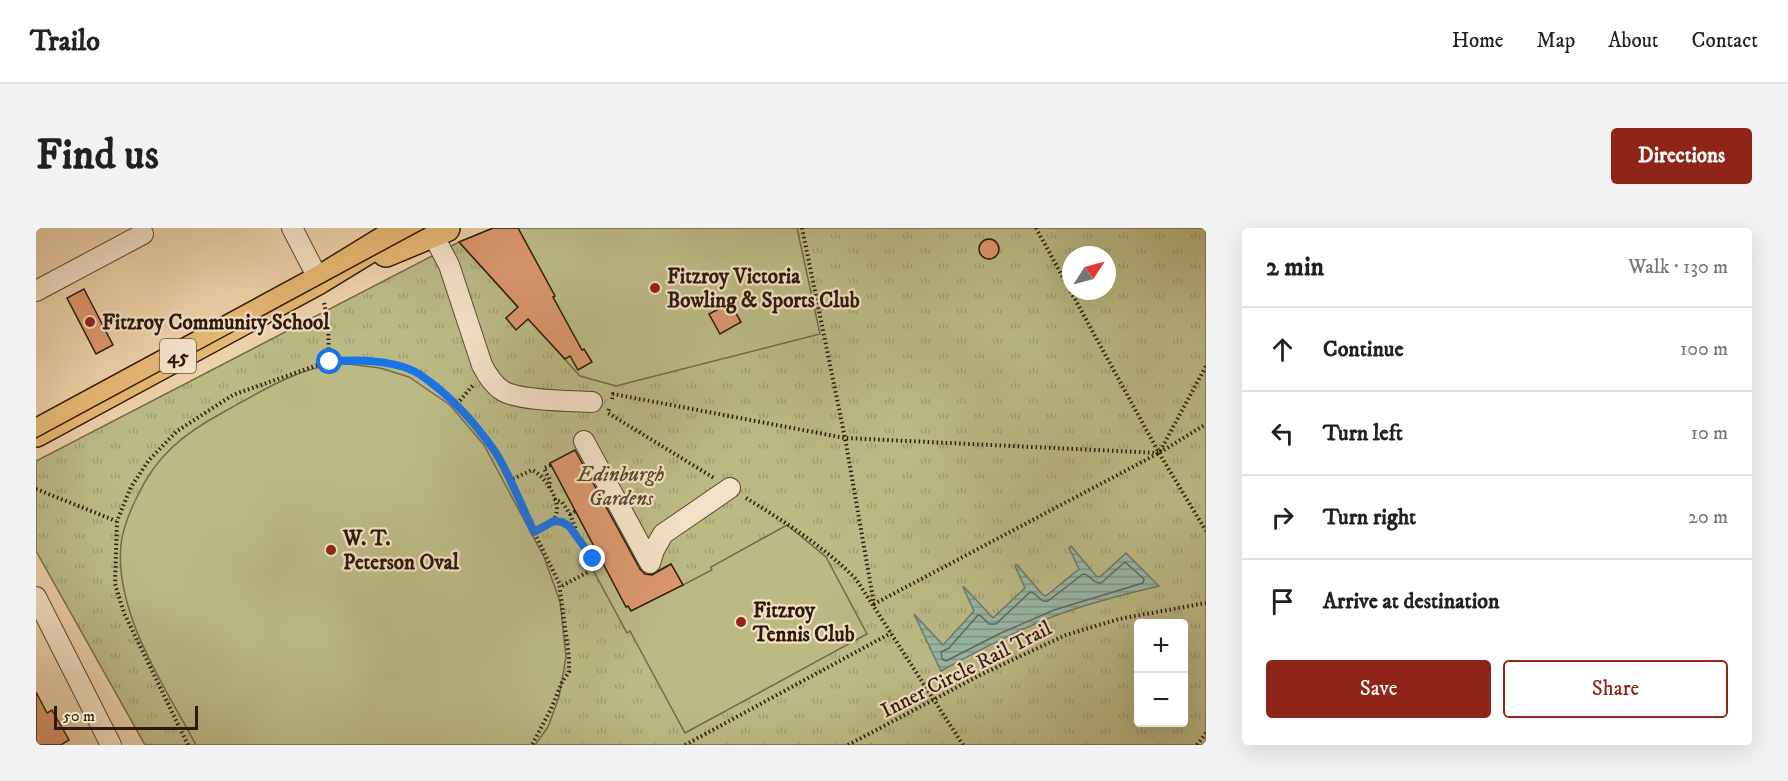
<!DOCTYPE html>
<html lang="en">
<head>
<meta charset="utf-8">
<style>
	body { margin:0; font-family:"IM FELL DW Pica",serif; background:#f2f2f2; color:#202124 }
	.controls { position:absolute; right:18px; bottom:18px; display:grid; overflow:hidden; border-radius:6px; box-shadow:0 6px 24px #0002 }
	.controls button { width:54px; height:54px; display:grid; place-items:center; padding:0; border:0; border-bottom:2px solid #e0e0e0; background:#fff; color:#202124; font:30px sans-serif }
	.compass { position:absolute; left:1026px; top:18px; width:54px; height:54px; border-radius:50%; background:#fff; box-shadow:0 6px 24px #0002; rotate:54deg }
	.scale { position:absolute; left:18px; bottom:15px; width:144px; box-sizing:border-box; padding-left:6px; border:3px solid #2c1a0c; border-top:0; font-size:16px; line-height:21px; white-space:nowrap; color:#2c1a0c; -webkit-text-stroke:4px #f3e1c6; paint-order:stroke }
	.stop { position:absolute; width:18px; height:18px; margin:-14px; border:4px solid #1a73e8; border-radius:50%; background:#fff }
	.stop.end { background:#1a73e8; border-color:#fff; box-shadow:0 2px 6px #0008 }
	.list { margin:0; padding:0; list-style:none }
	h2 { display:flex; justify-content:space-between; align-items:center; height:78px; margin:0; padding:0 24px; font-size:26px }
	h2 small { font-size:20px; font-weight:400; color:#757577 }
	.list li { display:grid; grid-template-columns:39px 1fr auto; gap:18px; align-items:center; box-sizing:border-box; height:84px; padding:0 24px; border-top:2px solid #e0e0e0 }
	.list b { display:block; font-size:22px; white-space:nowrap }
	.list em { font-size:20px; font-style:normal; color:#757577 }
	.actions { display:flex; gap:12px; padding:18px 24px }
	.actions a { flex:1; padding:14px 0; border:2px solid #8f2418; border-radius:6px; text-align:center; font-size:21px; color:#8f2418 }
	.actions .main { background:#8f2418; color:#fff }
	.icon { flex:none; width:33px; height:33px; fill:none; stroke:currentColor; stroke-width:2; stroke-linecap:round; stroke-linejoin:round }
	.map { position:relative; flex:none; width:1170px; height:517px; overflow:hidden; border-radius:6px }
	header { display:flex; align-items:center; gap:36px; box-sizing:border-box; height:84px; padding:0 30px; background:#fff; border-bottom:2px solid #e0e0e0 }
	header strong { font-size:28px }
	nav { display:flex; gap:33px; margin-inline-start:auto; font-size:21px }
	.intro { display:flex; align-items:center; justify-content:space-between; box-sizing:border-box; height:144px; padding:0 36px }
	h1 { margin:0; font-size:42px }
	.button { padding:15px 27px; border-radius:6px; background:#8f2418; color:#fff; font-size:21px; font-weight:700 }
	main { display:flex; gap:36px; padding:0 36px }
	aside { flex:1; background:#fff; border-radius:6px; box-shadow:0 6px 24px #0002 }
	.map>svg:first-child { display:block }
</style>
</head>
<body>
<header>
<strong>Trailo</strong>
<nav><a>Home</a><a>Map</a><a>About</a><a>Contact</a></nav>
</header>
<div class="intro"><h1>Find us</h1><a class="button">Directions</a></div>
<main>
<div class="map">
<svg width="1170" height="517" viewBox="0 0 1170 517">
	<defs>
		<pattern id="park-tufts" width="24" height="20" patternUnits="userSpaceOnUse" patternTransform="scale(1.5)"><rect width="24" height="20" fill="#bbba85"/><path d="M3 7l-1-3M5 7V3M7 7l1-3M15 17l-1-3M17 17v-4M19 17l1-3" fill="none" stroke="#a19f72"/></pattern>
		<pattern id="water-rules" width="6" height="5" patternUnits="userSpaceOnUse" patternTransform="scale(1.5)"><rect width="6" height="5" fill="#99b7a7"/><path d="M0 2.5h6" fill="none" stroke="#7d9486"/></pattern>
	</defs>
	<rect width="100%" height="100%" fill="#edd1a8"/>
	<filter id="stains"><feTurbulence type="fractalNoise" baseFrequency=".00333" numOctaves="4"/><feColorMatrix values="0 0 0 0 .2 0 0 0 0 .09 0 0 0 0 .02 0 0 0 .5 -.17"/></filter>
	<radialGradient id="worn" r=".72"><stop offset=".6" stop-color="#630" stop-opacity="0"/><stop offset="1" stop-color="#630" stop-opacity=".3"/></radialGradient>
	<path fill="url(#park-tufts)" stroke="#746a48" stroke-width="1.5" fill-rule="evenodd" d="M 462,0 L 1170,0 L 1170,517 L 109,517 L 0,323 L 0,233 L 423,14 ZM 1035,27 L 1071,27 L 1071,63 L 1035,63 ZM 1102,395 L 1148,395 L 1148,494 L 1102,494 Z"/>
	<g fill="#bbba85" stroke="#746a48" stroke-width="1.5">
		<path d="M 457,0 L 761,0 L 784,106 L 580,158 L 544,148 L 423,14 Z"/>
		<path d="M 312,136 L 344,140 L 373,149 L 414,177 L 448,217 L 508,329 L 524,374 L 530,429 L 523,469 L 512,499 L 499,517 L 160,517 C 129,459 78,385 85,316 C 87,300 94,283 101,269 C 120,228 147,206 186,185 C 217,168 247,149 280,140 C 290,137 301,137 312,136 Z"/>
		<path d="M 751,297 L 790,329 L 831,406 L 649,505 L 594,403 L 591,405 L 556,340 L 599,317 L 618,351 L 620,350 L 617,345 L 635,336 L 647,357 L 676,342 L 675,339 Z"/>
	</g>
	<path fill="url(#water-rules)" stroke="#6d7869" stroke-width="1.5" d="M 1035,318 L 1061,349 L 1065,348 L 1090,325 L 1123,358 C 1089,366 1054,375 1021,387 C 981,402 943,422 905,443 L 878,386 L 907,417 L 938,383 L 927,359 L 928,359 L 957,390 L 989,360 L 979,338 L 981,337 L 1007,367 L 1010,368 L 1043,341 L 1033,320 Z"/>
	<g fill="none" stroke-linecap="round" stroke-linejoin="round">
		<path stroke="#62685a" stroke-width="1.5" d="M 1089,334 L 1108,351 L 1107,355 L 1018,382 L 965,405 L 910,433 L 906,431 L 905,424 L 913,420 L 942,387 L 945,388 L 953,396 L 960,396 L 994,364 C 1002,365 1003,375 1012,373 L 1047,346 C 1055,346 1056,356 1065,355 Z"/>
	</g>
	<g fill="#db976d" stroke="#2c1a0c" stroke-width="1.5">
		<path d="M 457,0 L 482,0 L 519,68 L 517,69 L 546,122 L 548,121 L 556,134 L 542,142 L 534,128 L 529,131 L 492,91 L 480,102 L 470,90 L 482,79 L 423,14 Z"/>
		<circle cx="953" cy="21" r="10"/>
		<path d="M 48,61 L 77,117 L 60,126 L 31,70 Z"/>
		<path d="M 694,75 L 705,94 L 684,106 L 673,86 Z"/>
		<path d="M 539,222 L 604,341 L 609,346 L 616,347 L 635,336 L 647,357 L 595,383 L 592,378 L 590,379 L 514,235 Z"/>
		<path d="M 0,464 L 11,485 L 16,482 L 33,512 L 25,517 L 0,517 Z"/>
	</g>
	<g fill="none" stroke-linecap="round" stroke-linejoin="round">
		<g stroke="#5c4833" stroke-width="22">
			<g id="minor">
				<path d="M 256,0 L 283,52"/>
				<path d="M 396,5 L 413,37 L 446,137 C 451,147 457,157 467,163 C 484,173 535,173 556,174"/>
				<path d="M 0,63 L 107,6"/>
				<path d="M 548,213 L 614,335 L 618,322 L 627,306 L 694,260"/>
				<path d="M 0,369 L 75,517"/>
			</g>
		</g>
		<g stroke="#2c1a0c" stroke-width="30">
			<g id="highway">
				<path d="M 350,25 L 410,0"/>
				<path d="M 0,205 L 283,52 L 368,0"/>
			</g>
		</g>
		<g stroke="#2c1a0c" stroke-width="4" stroke-dasharray="1.5 3" stroke-linecap="butt">
			<path d="M 766,0 L 809,210 L 838,376 L 1123,225 L 1170,196"/>
			<path d="M 1000,0 L 1123,225 L 1170,303"/>
			<path d="M 288,75 L 292,93 L 293,133"/>
			<path d="M 576,171 L 577,166 L 809,210 L 1123,225 L 1170,138"/>
			<path d="M 421,176 L 438,156"/>
			<path d="M 573,181 L 572,185 L 678,250"/>
			<path d="M 473,253 L 496,242 C 510,248 528,277 518,291 C 514,298 505,300 498,304"/>
			<path d="M 513,260 L 514,253 L 508,240 L 515,237"/>
			<path d="M 0,261 L 80,293"/>
			<path d="M 710,270 C 749,294 787,318 820,351 L 927,517"/>
			<path d="M 518,271 L 526,274 L 534,286 L 540,283"/>
			<path d="M 534,286 L 539,299 L 540,305"/>
			<path d="M 518,293 C 538,294 554,324 552,344 L 524,359"/>
			<path d="M 546,317 L 550,320 L 557,331 L 564,327"/>
			<path d="M 152,517 L 88,385 L 79,356 L 81,293 L 95,259 L 113,232 L 141,203 L 197,167 L 293,133 L 312,132 L 347,134 L 382,145 L 421,176 L 460,226 L 523,355 L 533,429 L 533,444 L 526,454 L 515,481 L 496,517"/>
			<path d="M 649,517 L 855,405"/>
			<path d="M 812,517 L 946,446 L 1030,407 L 1083,391 L 1170,375"/>
			<path d="M 1161,517 L 1170,505"/>
		</g>
		<use href="#minor" stroke="#f3e1c6" stroke-width="20"/>
		<use href="#highway" stroke="#e6b874" stroke-width="27"/>
		<path stroke="#2c1a0c" stroke-width="1.5" d="M 0,210 L 389,0"/>
	</g>
	<g fill="none" stroke-linecap="round" stroke-linejoin="round">
		<path stroke="#1a73e8" stroke-width="8" d="M 294,134 C 319,131 361,132 383,146 C 413,166 440,196 460,225 C 474,248 486,279 498,304 L 518,293 L 526,294 L 533,298 L 557,331"/>
	</g>
	<g fill="#8f2418" stroke="#f3e1c6" stroke-width="2">
		<circle cx="619" cy="60" r="6"/>
		<circle cx="54" cy="94" r="6"/>
		<circle cx="295" cy="322" r="6"/>
		<circle cx="705" cy="394" r="6"/>
	</g>
	<g text-anchor="middle" stroke-width="4.5" stroke-linejoin="round" paint-order="stroke">
		<rect fill="#f3e1c6" stroke="#685644" stroke-width="1.5" x="124" y="111" width="36" height="34" rx="4.5"/>
		<g font-size="20" font-weight="bold" fill="#2c1a0c">
			<text x="142" y="135">45</text>
		</g>
		<g font-size="21" font-weight="bold" fill="#2c1a0c" stroke="#f3e1c6" text-anchor="start">
			<text x="631" y="55">Fitzroy Victoria<tspan x="631" dy="24">Bowling &amp; Sports Club</tspan></text>
			<text x="66" y="101">Fitzroy Community School</text>
			<text x="307" y="317">W. T.<tspan x="307" dy="24">Peterson Oval</tspan></text>
			<text x="717" y="389">Fitzroy<tspan x="717" dy="24">Tennis Club</tspan></text>
		</g>
		<g font-size="21" font-style="italic" fill="#574a30" stroke="#f3e1c6">
			<text x="585" y="253">Edinburgh<tspan x="585" dy="24">Gardens</tspan></text>
		</g>
		<g font-size="21" fill="#2c1a0c" stroke="#f3e1c6">
			<text transform="translate(930 441) rotate(-27)" y="7">Inner Circle Rail Trail</text>
		</g>
	</g>
	<rect width="100%" height="100%" filter="url(#stains)"/>
	<rect width="100%" height="100%" fill="url(#worn)"/>
</svg>
<div class="controls">
<button>+</button>
<button>−</button>
</div>
<svg class="compass" viewBox="-18 -18 36 36"><path d="M0-13l5 13h-10z" fill="#e53935"/><path d="M0 13l5-13h-10z" fill="#757577"/></svg>
<div class="scale">50 m</div>
<div class="stop" style="left:294px;top:134px"></div>
<div class="stop end" style="left:557px;top:331px"></div>
</div>
<aside>
<h2>2 min<small>Walk · 130 m</small></h2>
<ul class="list">
<li><svg class="icon" aria-label="ahead" viewBox="0 0 24 24"><path d="M12 20V5M6 11l6-6 6 6"/></svg><div><b>Continue</b></div><em>100 m</em></li>
<li><svg class="icon" aria-label="left" viewBox="0 0 24 24"><path d="M17 20v-9H6M10 6l-5 5 5 5"/></svg><div><b>Turn left</b></div><em>10 m</em></li>
<li><svg class="icon" aria-label="right" viewBox="0 0 24 24"><path d="M7 20v-9h11M14 6l5 5-5 5"/></svg><div><b>Turn right</b></div><em>20 m</em></li>
<li><svg class="icon" aria-label="arrive" viewBox="0 0 24 24"><path d="M6 21V4h12l-3 4 3 4H6"/></svg><div><b>Arrive at destination</b></div></li>
</ul>
<div class="actions"><a class="main">Save</a><a>Share</a></div>
</aside>
</main>
</body>
</html>
